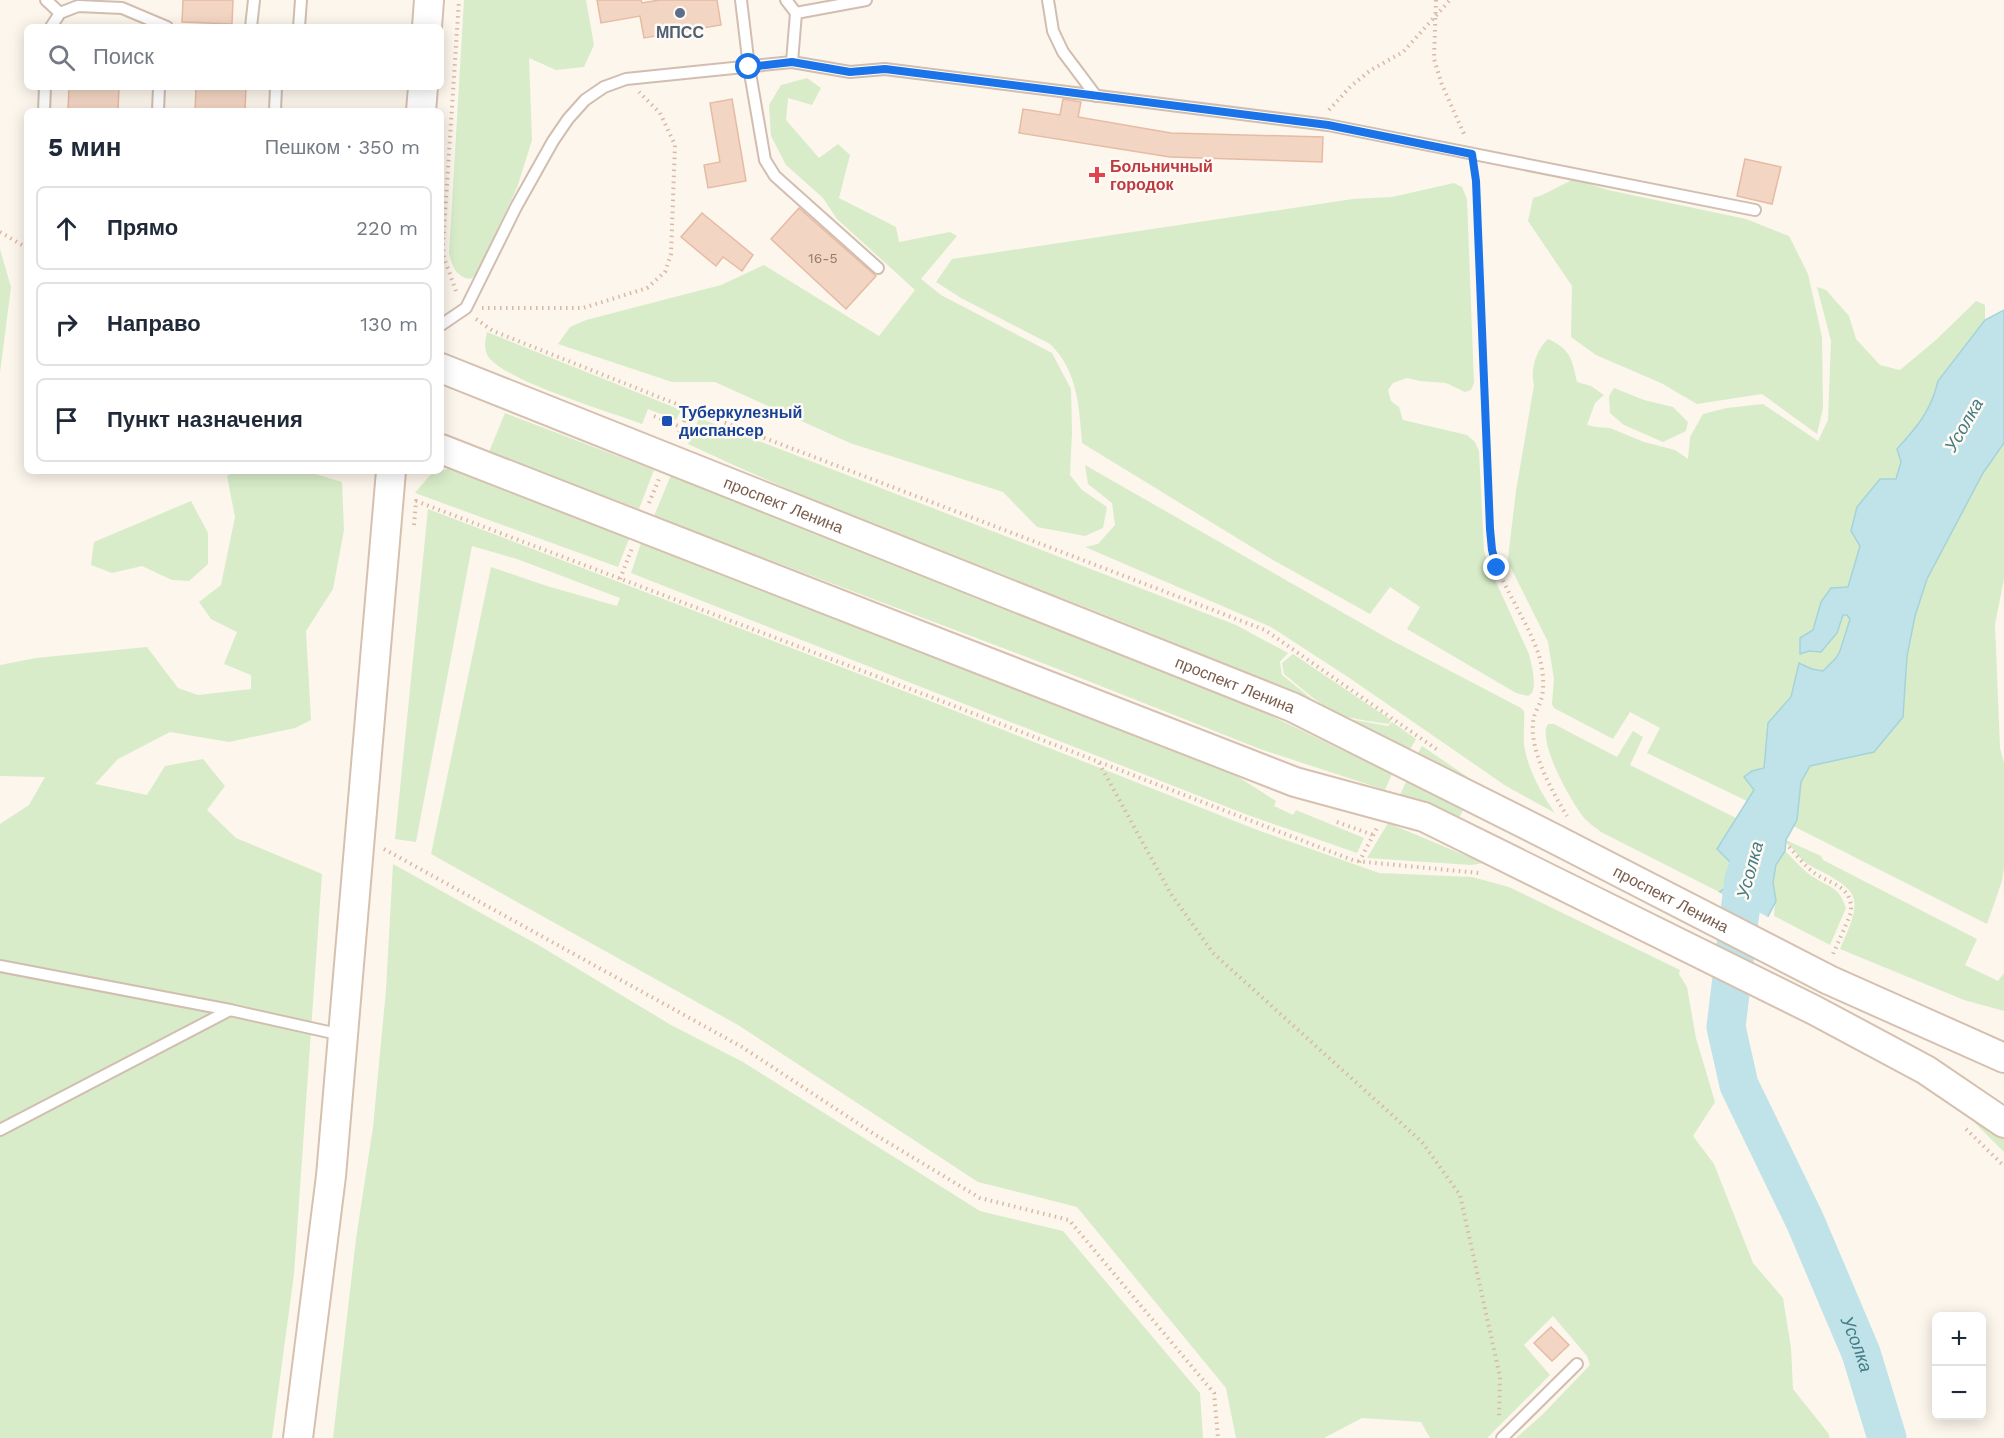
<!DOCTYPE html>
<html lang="ru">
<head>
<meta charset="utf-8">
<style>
	body { margin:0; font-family:"Work Sans",sans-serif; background:#f6f6f7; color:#1f2937 }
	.controls { position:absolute; right:18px; bottom:18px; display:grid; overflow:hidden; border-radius:9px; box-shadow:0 3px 15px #0003 }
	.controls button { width:54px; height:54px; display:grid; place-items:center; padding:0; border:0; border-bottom:2px solid #e0e1e3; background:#fff; color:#1f2937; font:30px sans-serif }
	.stop { position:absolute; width:18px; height:18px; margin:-14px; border:4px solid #1a73e8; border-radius:50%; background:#fff }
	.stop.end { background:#1a73e8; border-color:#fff; box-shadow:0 2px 6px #0008 }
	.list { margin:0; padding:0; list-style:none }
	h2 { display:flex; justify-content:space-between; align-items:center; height:78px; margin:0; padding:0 24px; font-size:26px }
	h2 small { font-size:20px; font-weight:400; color:#747a83 }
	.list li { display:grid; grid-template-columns:39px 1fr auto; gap:18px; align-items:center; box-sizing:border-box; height:84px; margin:0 12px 12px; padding:0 12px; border:2px solid #e0e1e3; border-radius:9px }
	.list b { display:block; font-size:22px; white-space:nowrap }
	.list em { font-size:20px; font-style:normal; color:#747a83 }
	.icon { flex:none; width:33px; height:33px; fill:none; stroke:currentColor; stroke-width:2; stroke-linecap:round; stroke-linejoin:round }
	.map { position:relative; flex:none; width:2004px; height:1438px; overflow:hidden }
	.search { position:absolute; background:#fff; box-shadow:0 3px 15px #0003; left:24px; top:24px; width:420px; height:66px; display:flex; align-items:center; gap:15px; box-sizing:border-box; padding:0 21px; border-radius:9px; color:#747a83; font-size:22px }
	.panel { position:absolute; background:#fff; box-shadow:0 3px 15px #0003; left:24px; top:108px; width:420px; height:366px; border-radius:9px }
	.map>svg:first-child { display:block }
</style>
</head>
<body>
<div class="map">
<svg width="2004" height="1438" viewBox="0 0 2004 1438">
	<rect width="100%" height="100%" fill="#fdf6ec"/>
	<g fill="#d8ecc9">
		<path d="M 464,0 L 586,0 L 594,45 L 584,67 L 556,70 L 529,58 L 532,140 L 517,188 L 475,276 L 470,279 C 456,277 452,266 449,253 Z"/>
		<path d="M 807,78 L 821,88 L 812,105 L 788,98 L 786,120 L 819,158 L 838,144 L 850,155 L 839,198 L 896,227 L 899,242 L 950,232 L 957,236 L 921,279 L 941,295 L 1052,353 L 1071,389 L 1072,432 L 1070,475 L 1082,490 L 1107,507 L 1103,528 L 1085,536 L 1037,527 L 1003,492 L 850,443 L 715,382 L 672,382 L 558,344 L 570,327 L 586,320 L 721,285 L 764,265 L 879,336 L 915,290 L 837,219 L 823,198 L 786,165 L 771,136 L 769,105 L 781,85 Z"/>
		<path d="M 1574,179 L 1608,190 L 1746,219 L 1789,236 L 1808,274 L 1822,337 L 1823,408 L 1817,434 L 1762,394 L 1697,404 L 1661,383 L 1596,355 L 1571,337 L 1572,286 L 1528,221 L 1533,198 C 1548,194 1560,185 1574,179 Z"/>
		<path d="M 1454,183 L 1462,187 L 1467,199 L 1474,383 L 1471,390 L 1465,392 L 1446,383 L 1420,381 L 1407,378 L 1393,383 L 1388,390 L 1391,401 L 1399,407 L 1403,420 L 1467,435 L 1475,442 L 1479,451 L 1484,551 L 1491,571 L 1529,654 L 1533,672 L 1534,686 L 1532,693 L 1528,696 L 1516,693 L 1407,629 L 1420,607 L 1390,587 L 1370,614 L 1273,560 L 1082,443 C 1079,407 1078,371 1050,344 L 961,298 L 936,282 L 952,259 L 1353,199 L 1392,197 Z"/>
		<path d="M 0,249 L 11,287 L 0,373 Z"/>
		<path d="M 1817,287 L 1826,290 L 1849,316 L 1856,339 L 1880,365 L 1900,370 L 1937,339 L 1976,301 L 1985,305 L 1985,320 L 1938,381 C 1931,412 1917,426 1897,449 L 1902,462 L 1896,479 L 1860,545 L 1848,587 L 1821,602 L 1809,651 L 1821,652 L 1836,633 L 1843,615 L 1848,615 L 1850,619 L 1840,651 L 1836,658 L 1823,671 L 1812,669 L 1799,664 L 1791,697 L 1768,723 L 1764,769 L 1752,771 L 1754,790 L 1747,801 L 1647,753 L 1660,728 L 1630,712 L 1613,739 L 1554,708 L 1552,704 L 1554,679 L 1548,642 L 1510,566 L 1508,558 L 1516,491 L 1534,385 C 1530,370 1536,350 1548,339 C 1570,349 1572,358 1577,382 L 1591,386 L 1604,395 L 1595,403 L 1587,425 L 1596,427 L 1610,428 L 1644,442 L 1675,450 L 1688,459 L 1690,437 L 1703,414 L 1727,408 L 1763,404 L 1818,441 L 1828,420 L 1831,341 Z"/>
		<path d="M 487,332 L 681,410 L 676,420 L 648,409 L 642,424 C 607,411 512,383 490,359 C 483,351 485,341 487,332 Z"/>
		<path d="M 1614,388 L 1644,400 L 1673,407 L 1688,422 L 1686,431 L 1663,442 L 1624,425 L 1610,413 L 1609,396 Z"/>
		<path d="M 505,413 L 654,470 L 639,509 L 489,452 Z"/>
		<path d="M 699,418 L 1236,625 L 1288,653 L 1280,662 L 1282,675 L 1312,699 L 1344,718 L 1388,726 L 1392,722 L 1416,739 L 1407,755 C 1330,716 1254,677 1174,643 C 1013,576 846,519 688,444 Z"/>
		<path d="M 2004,443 L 2004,579 L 1995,624 L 2000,748 L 2004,763 L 2004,867 L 2002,881 L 1987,924 L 1793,826 L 1797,820 L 1801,782 L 1810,766 L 1903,717 L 1907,656 L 1915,616 L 1927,579 L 1983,473 Z"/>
		<path d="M 1085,465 L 1389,639 L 1521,708 L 1524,711 C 1525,722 1523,733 1524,744 C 1527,768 1541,793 1555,813 L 1506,786 L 1348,677 L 1271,627 L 1085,547 L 1098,544 L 1115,525 L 1112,503 L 1088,484 Z"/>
		<path d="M 447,469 L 466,470 L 631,534 L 618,567 L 415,493 L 430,475 Z"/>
		<path d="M 236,471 L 305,471 L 342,482 L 344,530 L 333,589 L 306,631 L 311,720 L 295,728 L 229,742 L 170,732 L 118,759 L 95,784 L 147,795 L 165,766 L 203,759 L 225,786 L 207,810 L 236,838 L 322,874 L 294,1274 L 272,1438 L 0,1438 L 0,824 L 29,805 L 45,777 L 0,776 L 0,665 L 36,658 L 147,647 L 178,688 L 198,695 L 251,689 L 251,675 L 224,664 L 237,632 L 211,619 L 199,602 L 221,585 L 235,517 L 227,476 Z"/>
		<path d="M 671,475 L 1220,691 L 1392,774 L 1385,790 L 1260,749 L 1045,664 L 654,516 Z"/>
		<path d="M 191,501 L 208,533 L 208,564 L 189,581 L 172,580 L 142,566 L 112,573 L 91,565 L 94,542 Z"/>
		<path d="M 428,509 L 930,701 L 1260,831 L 1379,873 L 1472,877 L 1509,887 L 1680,970 L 1679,974 L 1687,987 L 1696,1038 L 1715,1102 L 1693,1136 L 1714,1164 L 1753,1263 L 1783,1298 L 1791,1348 L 1793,1389 L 1828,1433 L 1830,1438 L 1516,1438 L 1542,1415 L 1590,1365 L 1587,1356 L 1553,1316 L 1524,1345 L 1550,1375 L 1487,1438 L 1430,1438 L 1421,1422 L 1362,1418 L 1324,1438 L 1236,1438 L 1226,1388 L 1077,1207 L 978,1182 L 738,1025 L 431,854 L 491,567 L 547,586 L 617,606 L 620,598 L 517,559 L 472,546 L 416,842 L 395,839 Z"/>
		<path d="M 642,540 L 1221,766 L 1276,801 L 1274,806 L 1293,815 L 1296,810 L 1364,838 L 1357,853 L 1245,814 L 631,573 Z"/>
		<path d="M 1293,654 L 1391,720 L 1389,724 C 1375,722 1360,720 1347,717 C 1324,710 1303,689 1284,674 L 1282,663 Z"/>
		<path d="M 1548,724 L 1554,724 L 1617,757 L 1633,731 L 1643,737 L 1630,765 L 1736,818 L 1718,848 L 1736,868 L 1730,885 L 1719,892 L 1601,832 C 1596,828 1590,824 1586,820 C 1573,806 1536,740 1548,724 Z"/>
		<path d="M 1422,746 L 1513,808 L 1414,760 Z"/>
		<path d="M 1408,778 L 1464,808 L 1459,818 L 1399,797 Z"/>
		<path d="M 1388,823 L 1474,859 L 1484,863 L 1471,865 L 1367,858 Z"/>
		<path d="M 1786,840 L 1821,856 L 1823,860 L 1977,939 L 1965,965 L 1998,981 L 2004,973 L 2004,1011 L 1964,1000 L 1840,949 C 1865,895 1860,891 1809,865 C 1800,860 1795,849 1786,843 Z"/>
		<path d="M 1785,851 C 1795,860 1804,872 1815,878 C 1832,889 1839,887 1846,908 L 1830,945 L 1774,916 C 1777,888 1767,877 1785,851 Z"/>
		<path d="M 393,864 L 540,946 L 671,1025 L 743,1062 L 980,1211 L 1063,1231 L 1200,1393 L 1203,1438 L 333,1438 L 356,1239 L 373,1127 L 386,990 Z"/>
		<path d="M 1955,1103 L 2004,1132 L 2004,1152 Z"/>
	</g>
	<path fill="#bfe3e8" stroke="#a5d3da" stroke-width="1.5" d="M 2004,310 L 2004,443 L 1983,473 L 1927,579 L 1915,616 L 1907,656 L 1903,717 L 1874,752 L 1810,766 L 1801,782 L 1797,820 L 1786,840 L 1785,851 L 1776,865 L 1773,882 L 1776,901 L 1766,920 L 1719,892 L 1730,885 L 1736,868 L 1717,849 L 1754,790 L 1744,777 L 1752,771 L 1764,768 L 1768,723 L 1791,697 L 1799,663 L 1812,669 L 1823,671 L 1836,658 L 1840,651 L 1850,619 L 1847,615 L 1843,615 L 1837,633 L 1821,652 L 1809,651 L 1800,654 L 1800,638 L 1813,630 L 1821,602 L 1831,588 L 1848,587 L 1860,546 L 1851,531 L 1857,507 L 1880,479 L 1896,479 L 1901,462 L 1897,449 C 1917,427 1931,411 1938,381 L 1985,320 Z"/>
	<path fill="#fdf6ec" d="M 1717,891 L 1770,918 L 1769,921 L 1764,922 L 1717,895 Z"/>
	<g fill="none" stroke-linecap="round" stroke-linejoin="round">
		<path stroke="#bfe3e8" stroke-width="39" id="s1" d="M 1753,854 L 1744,879 L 1726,1027 L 1739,1085 L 1805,1221 L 1861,1353 L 1887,1438"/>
	</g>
	<g fill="#f3d5c3" stroke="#e6bba3" stroke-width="1.5">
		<path d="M 183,0 L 233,0 L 232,24 L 182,22 Z"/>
		<path d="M 597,0 L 641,0 L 642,3 L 659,0 L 717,0 L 721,25 L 644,38 L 640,16 L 601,23 Z"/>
		<path d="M 69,87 L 119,87 L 118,111 L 68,111 Z"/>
		<path d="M 196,87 L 246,87 L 245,111 L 195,111 Z"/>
		<path d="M 732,99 L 746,181 L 708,188 L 704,165 L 720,162 L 710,103 Z"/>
		<path d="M 1063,99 L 1081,102 L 1078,117 L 1171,133 L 1323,137 L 1322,162 L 1170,157 L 1019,133 L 1023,109 L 1060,115 Z"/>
		<path d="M 1745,159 L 1781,167 L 1772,204 L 1737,196 Z"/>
		<path d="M 799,208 L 876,276 L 846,309 L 771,239 Z"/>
		<path d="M 702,213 L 753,255 L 742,271 L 723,257 L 716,266 L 681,237 Z"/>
		<path d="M 1551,1327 L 1569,1345 L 1552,1361 L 1534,1343 Z"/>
	</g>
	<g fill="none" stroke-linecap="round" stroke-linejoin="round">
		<g stroke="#d1beb0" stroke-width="14">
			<g id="lane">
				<path d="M 46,0 L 60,13"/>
				<path d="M 741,0 L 749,67 L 765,160 L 775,176 L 878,268"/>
				<path d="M 786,0 L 796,13 L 792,62"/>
				<path d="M 1048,0 L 1053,31 L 1063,52 L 1096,96"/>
				<path d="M 796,13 L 866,0"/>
				<path d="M 51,27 L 60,13 L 78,6 L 122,8 L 167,27"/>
				<path d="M 251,27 L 254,0"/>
				<path d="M 299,27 L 301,0"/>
				<path d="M 44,111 L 45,87"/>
				<path d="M 158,111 L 159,87"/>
				<path d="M 275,111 L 276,87"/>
				<path d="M 441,325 L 466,308 L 516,207 L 553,141 L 568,119 L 585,100 L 604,87 L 626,79 L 792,62 L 850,72 L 885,69 L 1328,125 L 1755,210"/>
				<path d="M 0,966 L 230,1010 L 342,1035"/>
				<path d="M 0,1130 L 230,1010"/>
				<path d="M 1502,1438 L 1577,1364"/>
			</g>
		</g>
		<g stroke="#d6c0b0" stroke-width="32">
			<g id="secondary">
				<path d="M 427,27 L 429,0"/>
				<path d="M 421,111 L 423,87"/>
				<path id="s2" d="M 441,368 L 1292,707 L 1551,837 L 1829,980 L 2004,1058"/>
				<path d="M 441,449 L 1295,782 L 1424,817 L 1814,1010 L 1926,1070 L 2004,1123"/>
				<path d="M 298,1438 L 331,1176 L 391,471"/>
			</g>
		</g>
		<g stroke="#d9b8a5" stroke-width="4" stroke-dasharray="1.5 4.5" stroke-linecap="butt">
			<path d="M 1436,0 L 1434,59 L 1442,85 L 1465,136"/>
			<path d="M 1329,110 L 1351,86 L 1371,70 L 1403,52 L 1450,0"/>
			<path d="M 1475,169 L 1492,550 C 1501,588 1529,621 1540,659 C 1543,672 1545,687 1541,700 C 1539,706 1535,712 1534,717 C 1527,748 1552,791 1567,816"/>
			<path d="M 0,232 L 27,248"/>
			<path d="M 456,291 L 444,258 L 443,245 L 459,0"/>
			<path d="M 482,308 L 583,308 L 647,288 L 665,272 L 671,254 L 675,145 L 660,113 L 639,92"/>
			<path d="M 476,319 L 493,331 L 689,409 L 1265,630 L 1439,751"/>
			<path d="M 654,416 L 681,427"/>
			<path d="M 679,433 L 689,409"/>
			<path d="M 649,503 L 659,479"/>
			<path d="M 414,525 L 416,501 L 931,697 L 1355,861 L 1479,873"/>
			<path d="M 620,579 L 632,548"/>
			<path d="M 1099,763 L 1171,894 L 1213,953 L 1422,1142 L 1460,1195 L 1500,1377 L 1499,1418"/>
			<path d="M 1337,822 L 1373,835"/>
			<path d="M 1789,847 C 1798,857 1807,869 1819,876 C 1835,885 1852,888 1851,911 C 1851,915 1836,947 1833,954"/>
			<path d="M 384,849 L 742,1047 L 874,1134 L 980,1198 L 1069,1220 L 1214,1393 L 1218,1438"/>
			<path d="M 1359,862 L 1377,828"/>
			<path d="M 1966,1129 L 2004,1166"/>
		</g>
		<use href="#lane" stroke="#fff" stroke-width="10"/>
		<use href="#secondary" stroke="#fff" stroke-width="28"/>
	</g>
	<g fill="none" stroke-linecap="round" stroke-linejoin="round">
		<path stroke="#1a73e8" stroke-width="8" d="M 749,67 L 792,62 L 850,72 L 885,69 L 1328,125 L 1472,154 L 1476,181 L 1490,529 L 1492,550 L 1497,568"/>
	</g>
	<circle fill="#5c6f8a" stroke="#fffaf3" stroke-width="2" cx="680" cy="13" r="6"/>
	<path fill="#e0444e" stroke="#fffaf3" stroke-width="2" d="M1094 166h6v6h6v6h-6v6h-6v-6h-6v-6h6z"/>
	<rect fill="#1a4fb4" stroke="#fffaf3" stroke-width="2" x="661" y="415" width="12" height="12" rx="3"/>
	<g text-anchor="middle" stroke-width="5" stroke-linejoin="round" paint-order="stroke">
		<g font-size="14" fill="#987a6a">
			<text x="823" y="263">16-5</text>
		</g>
		<g font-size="16" font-weight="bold" fill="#4e5e75" stroke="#fffaf3">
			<text x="680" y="38">МПСС</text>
		</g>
		<g font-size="16" font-weight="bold" fill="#be3a42" stroke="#fffaf3" text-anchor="start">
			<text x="1110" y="172">Больничный<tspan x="1110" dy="18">городок</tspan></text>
		</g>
		<g font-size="16" font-weight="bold" fill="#164399" stroke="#fffaf3" text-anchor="start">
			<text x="679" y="418">Туберкулезный<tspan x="679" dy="18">диспансер</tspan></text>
		</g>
		<g font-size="16" fill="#7a5c4d" stroke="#fffaf3">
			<text dy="6" stroke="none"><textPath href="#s2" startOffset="369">проспект Ленина</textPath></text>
			<text dy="6" stroke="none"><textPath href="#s2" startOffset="855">проспект Ленина</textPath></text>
			<text dy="6" stroke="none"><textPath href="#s2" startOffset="1341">проспект Ленина</textPath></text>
		</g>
		<g font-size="18" font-style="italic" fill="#437c86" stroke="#fffaf3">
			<text transform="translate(1964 425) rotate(-60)" y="6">Усолка</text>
			<text transform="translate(1750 870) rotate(-75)" y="6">Усолка</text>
			<text dy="6" stroke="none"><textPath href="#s1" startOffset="520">Усолка</textPath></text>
		</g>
	</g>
</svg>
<div class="controls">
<button>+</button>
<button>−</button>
</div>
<div class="stop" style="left:749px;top:67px"></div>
<div class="stop end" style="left:1497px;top:568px"></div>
<div class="search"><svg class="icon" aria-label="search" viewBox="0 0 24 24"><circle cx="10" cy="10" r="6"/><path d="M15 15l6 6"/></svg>Поиск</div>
<section class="panel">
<h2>5 мин<small>Пешком · 350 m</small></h2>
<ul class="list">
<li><svg class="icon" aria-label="ahead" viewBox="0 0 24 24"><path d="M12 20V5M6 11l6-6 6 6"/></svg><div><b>Прямо</b></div><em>220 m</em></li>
<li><svg class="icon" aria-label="right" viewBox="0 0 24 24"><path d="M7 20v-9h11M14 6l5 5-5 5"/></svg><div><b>Направо</b></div><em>130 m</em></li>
<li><svg class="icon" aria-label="arrive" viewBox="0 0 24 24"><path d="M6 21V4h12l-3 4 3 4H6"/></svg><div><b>Пункт назначения</b></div></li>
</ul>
</section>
</div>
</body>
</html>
